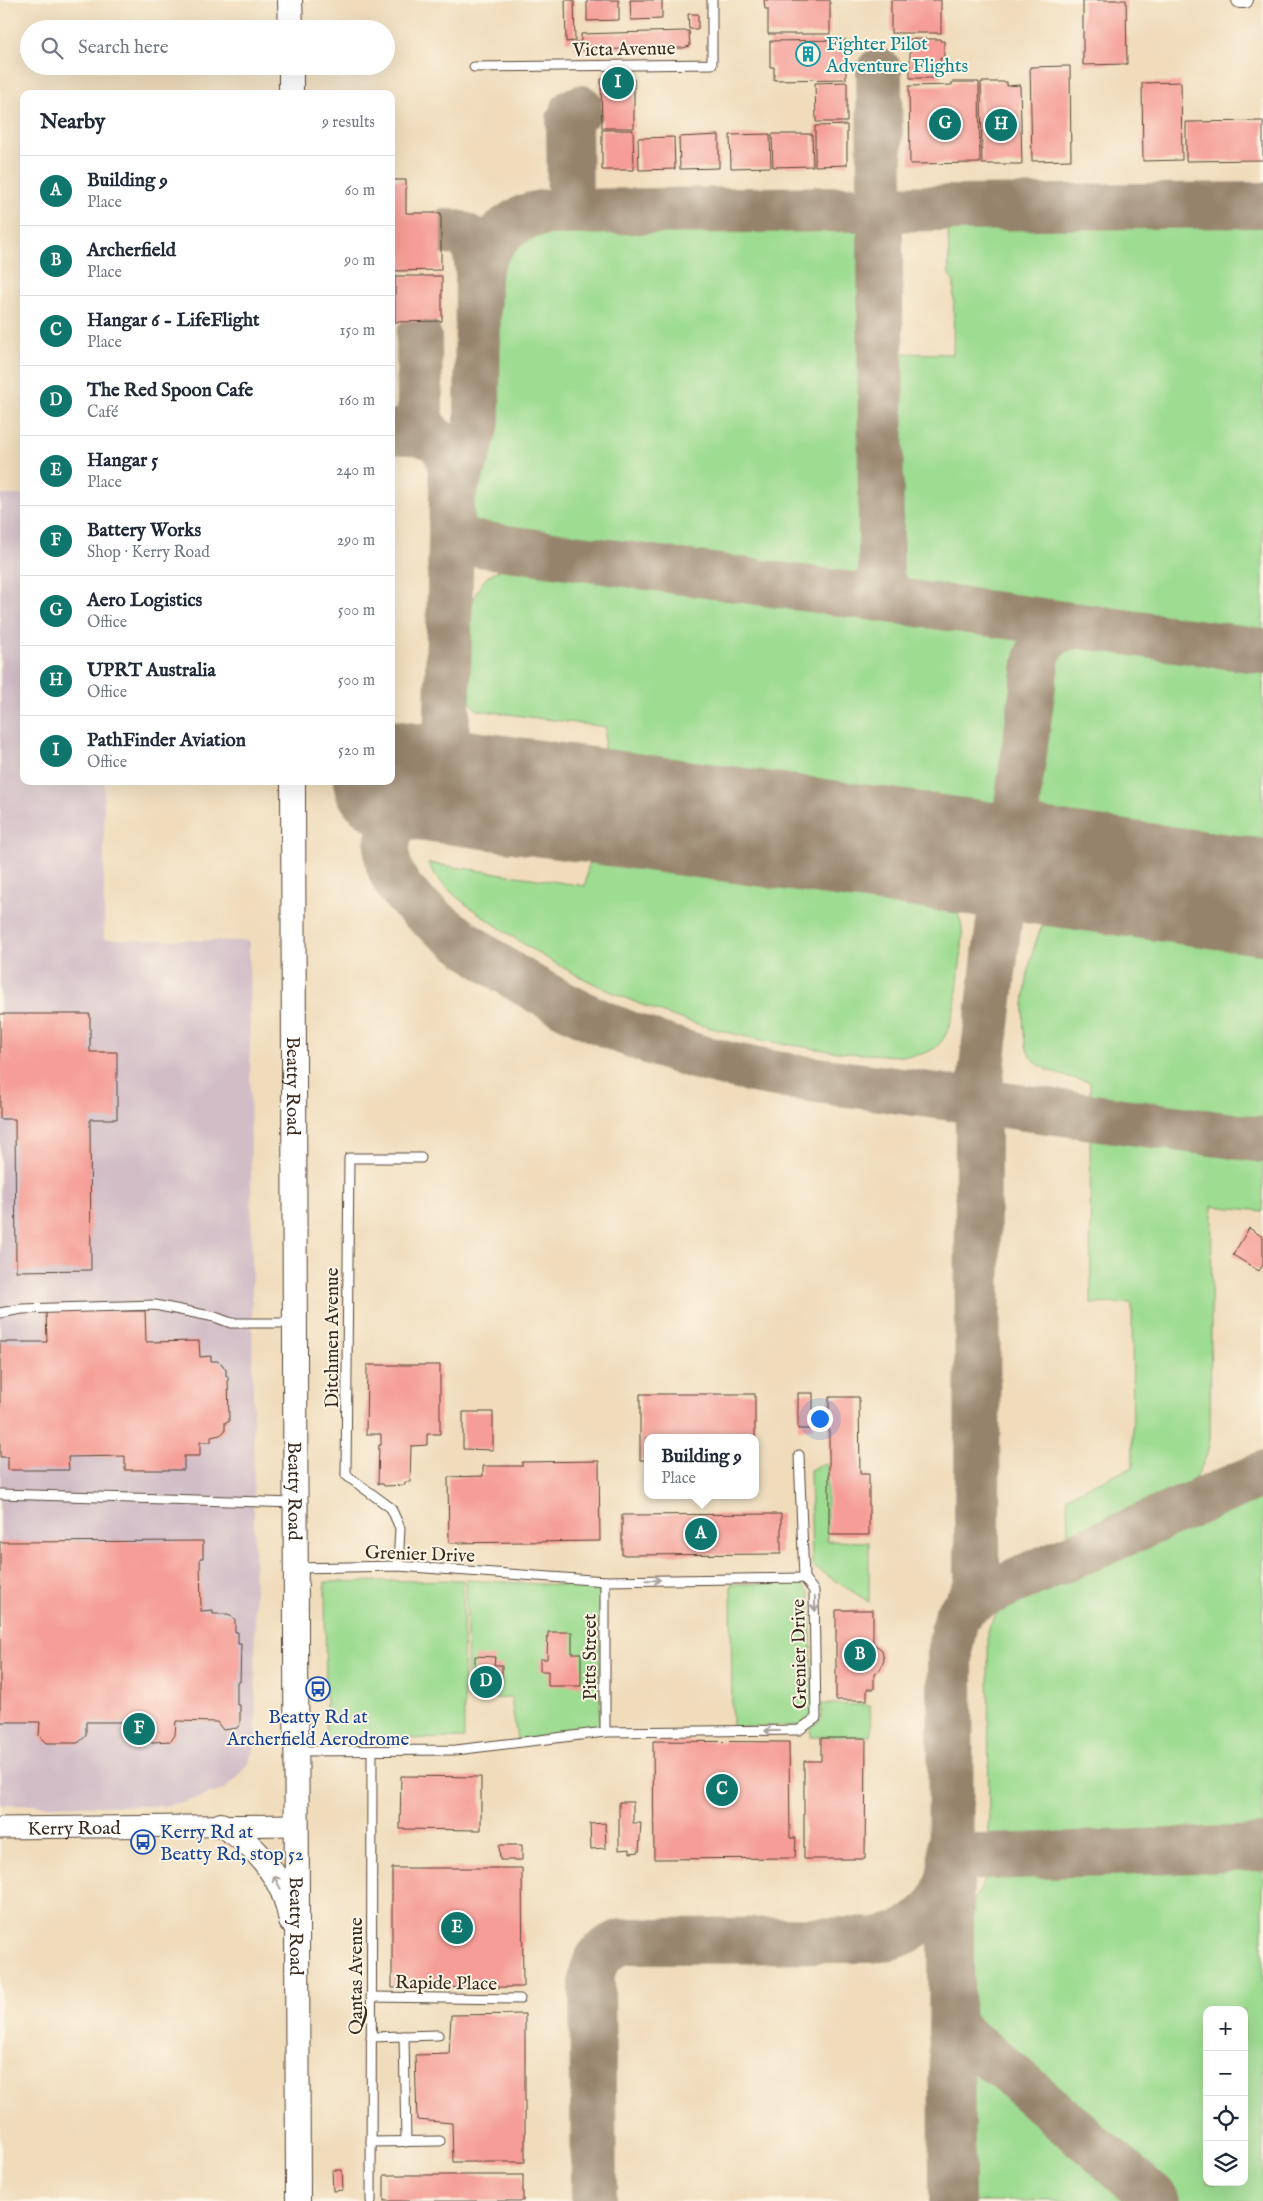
<!DOCTYPE html>
<html lang="en">
<head>
<meta charset="utf-8">
<style>
	body { margin:0; font-family:"IM FELL English",serif; background:#f2f2f3; color:#1f2937 }
	.controls { position:absolute; right:15px; bottom:15px; display:grid; overflow:hidden; border-radius:10px; box-shadow:0 5px 20px #0002 }
	.controls button { width:45px; height:45px; display:grid; place-items:center; padding:0; border:0; border-bottom:1px solid #e0e1e3; background:#fff; color:#1f2937; font:25px sans-serif }
	.you { position:absolute; left:819px; top:1418px; width:18px; height:18px; margin:-12px; border:4px solid #fff; border-radius:50%; background:#1a73e8; box-shadow:0 0 0 8px #1a73e833 }
	.badge { display:grid; place-items:center; width:32px; height:32px; border-radius:50%; background:#0f766e; color:#fff; font-size:16px; font-weight:700 }
	.pin { position:absolute; translate:-50% -50%; border:2px solid #fff; box-shadow:0 1px 5px #0006 }
	.popup { position:absolute; left:644px; top:1434px; width:115px; height:65px; box-sizing:border-box; display:grid; place-content:center; border-radius:10px; background:#fff; filter:drop-shadow(0 1px 4px #0005); font-size:16px; white-space:nowrap; color:#747a83 }
	.popup b { font-size:19px; color:#1f2937 }
	.popup::after { content:''; position:absolute; left:50%; top:100%; margin-left:-10px; border:10px solid transparent; border-top-color:#fff }
	.list { margin:0; padding:0; list-style:none }
	h2 { display:flex; justify-content:space-between; align-items:center; height:65px; margin:0; padding:0 20px; font-size:21px }
	h2 small { font-size:16px; font-weight:400; color:#747a83 }
	.list li { display:grid; grid-template-columns:32px 1fr auto; gap:15px; align-items:center; box-sizing:border-box; height:70px; padding:0 20px; border-top:1px solid #e0e1e3 }
	.list b { display:block; font-size:19px; white-space:nowrap }
	.list p { margin:0; font-size:16px; white-space:nowrap; color:#747a83 }
	.list em { font-size:16px; font-style:normal; color:#747a83 }
	.icon { flex:none; width:28px; height:28px; fill:none; stroke:currentColor; stroke-width:2; stroke-linecap:round; stroke-linejoin:round }
	.map { position:relative; flex:none; width:1263px; height:2201px; overflow:hidden }
	.search { position:absolute; background:#fff; box-shadow:0 5px 20px #0002; left:20px; top:20px; width:375px; height:55px; display:flex; align-items:center; gap:12px; box-sizing:border-box; padding:0 18px; border-radius:28px; color:#747a83; font-size:19px }
	.panel { position:absolute; background:#fff; box-shadow:0 5px 20px #0002; left:20px; top:90px; width:375px; height:695px; border-radius:10px }
	.map>svg:first-child { display:block }
</style>
</head>
<body>
<div class="map">
<svg width="1263" height="2201" viewBox="0 0 1263 2201">
	<rect width="100%" height="100%" fill="#fcf5e5"/>
	<filter id="ink" filterUnits="userSpaceOnUse"><feTurbulence type="fractalNoise" baseFrequency=".02" numOctaves="2"/><feDisplacementMap in="SourceGraphic" scale="10" xChannelSelector="R" yChannelSelector="G"/><feConvolveMatrix kernelMatrix="1 2 1 2 8 2 1 2 1" color-interpolation-filters="sRGB"/></filter>
	<filter id="wash" filterUnits="userSpaceOnUse"><feTurbulence type="fractalNoise" baseFrequency=".0096" numOctaves="4" result="noise"/><feDisplacementMap in="SourceGraphic" scale="20" xChannelSelector="R" yChannelSelector="G"/><feGaussianBlur stdDeviation="1.12" result="paint"/><feColorMatrix in="noise" values="0 0 0 0 0 0 0 0 0 0 0 0 0 0 0 0 0 1.4 0 .05"/><feComposite in="paint" operator="in"/></filter>
	<g filter="url(#wash)">
		<rect width="100%" height="100%" fill="#f0dcbb"/>
		<path fill="#d2bdc7" d="M 0,495 L 24,495 L 24,781 L 104,781 L 104,939 L 249,941 L 256,1741 L 249,1762 L 238,1777 L 223,1790 L 196,1799 L 164,1806 L 0,1805 Z"/>
		<g fill="#9edc92" stroke="#6c8358" fill-rule="evenodd">
			<path d="M 1257,217 L 1263,221 L 1263,638 L 910,591 C 895,583 896,571 894,555 L 894,353 L 953,354 L 954,282 L 949,275 L 948,220 Z"/>
			<path d="M 854,220 L 868,235 L 867,541 C 865,557 863,571 847,578 L 474,533 L 468,494 L 471,475 L 483,448 L 487,429 L 489,403 L 489,275 L 496,256 L 508,241 L 523,230 L 544,224 Z"/>
			<path d="M 535,565 L 1014,630 L 1020,640 L 1021,656 L 1003,792 L 999,805 L 988,818 L 602,766 L 606,727 L 477,710 L 470,702 L 471,610 C 480,571 498,566 535,565 Z"/>
			<path d="M 1069,637 L 1263,663 L 1263,856 L 1038,824 L 1034,809 L 1034,797 L 1052,663 L 1058,646 Z"/>
			<path d="M 591,847 L 934,894 C 940,899 949,904 955,910 C 966,923 962,949 960,965 C 957,988 955,1036 933,1049 C 916,1060 890,1055 870,1054 C 846,1054 823,1050 799,1046 C 688,1031 585,989 494,924 C 471,908 442,890 428,863 L 585,886 Z"/>
			<path d="M 1062,912 L 1263,939 L 1263,1124 L 1109,1103 L 1090,1093 L 1090,1082 C 1069,1077 1045,1074 1031,1057 C 1014,1037 1029,946 1043,925 C 1047,919 1054,920 1060,918 Z"/>
			<path d="M 1099,1134 L 1263,1156 L 1263,1211 L 1212,1206 L 1210,1439 L 1207,1454 L 1199,1472 L 1185,1490 L 1068,1541 L 1067,1496 L 1133,1467 L 1132,1303 L 1091,1304 L 1090,1137 Z"/>
			<path d="M 827,1463 L 827,1541 L 869,1542 L 869,1602 L 812,1566 L 810,1470 Z"/>
			<path d="M 1263,1493 L 1263,2201 L 968,2201 L 968,1914 L 989,1871 L 988,1628 L 1002,1605 ZM 1207,2010 L 1244,2010 L 1244,2182 L 1207,2182 Z"/>
			<path d="M 463,1580 L 464,1738 L 326,1740 L 325,1582 Z"/>
			<path d="M 466,1580 L 600,1587 L 600,1728 L 517,1740 L 511,1698 L 468,1699 Z"/>
			<path d="M 801,1583 L 810,1594 L 813,1716 L 798,1726 L 732,1727 L 731,1584 Z"/>
			<path d="M 821,1704 L 870,1705 L 871,1736 L 811,1737 L 811,1727 L 821,1720 Z"/>
		</g>
		<g fill="none" stroke-linecap="round" stroke-linejoin="round">
			<g stroke="#96836c" stroke-width="46">
				<path d="M 879,71 L 880,191 L 886,203 L 899,209"/>
				<path d="M 1263,205 L 549,212 C 513,215 487,239 478,274 L 477,422 L 469,451 L 452,497 L 446,758 C 434,801 379,808 388,861 C 394,895 433,919 459,939 C 538,998 628,1041 725,1064 C 789,1079 856,1084 922,1094 C 1035,1110 1149,1125 1263,1140"/>
				<path d="M 862,209 L 876,216 L 880,227 L 881,578 L 888,592 L 900,601"/>
				<path d="M 578,211 L 572,208 L 570,203 L 569,120 L 573,111 L 581,108"/>
				<path d="M 445,232 C 476,232 476,249 478,274"/>
				<path d="M 419,337 L 420,415 L 422,425 L 432,437"/>
				<path d="M 391,432 C 444,430 452,447 452,497"/>
				<path d="M 451,525 C 453,536 461,541 471,543 L 1263,651"/>
				<path d="M 1078,626 C 1058,627 1043,637 1037,657 L 1017,804 C 1017,834 1034,857 1062,867 L 1224,892"/>
				<path d="M 391,762 C 414,748 428,765 440,783 L 463,786"/>
				<path d="M 380,781 L 383,795 L 390,804 C 403,806 418,811 430,806 C 441,802 448,792 461,791 L 619,809"/>
				<path d="M 792,833 L 961,860 C 984,869 997,889 1000,913 L 978,1102 L 977,1583 L 971,1599 L 956,1617 L 950,1648 L 952,2201"/>
				<path d="M 967,1604 L 976,1598 L 1263,1474"/>
				<path d="M 951,1858 L 1263,1848"/>
				<path d="M 951,2026 L 999,2064 L 1158,2201"/>
				<path d="M 594,2201 L 592,1975 C 595,1954 612,1942 632,1941 L 875,1940 C 913,1936 945,1909 950,1871"/>
			</g>
			<path stroke="#96836c" stroke-width="116" d="M 391,778 L 1263,897"/>
		</g>
		<g id="blocks">
			<g fill="#f59d96">
				<path d="M 565,0 L 574,0 L 575,41 L 566,42 Z"/>
				<path d="M 587,0 L 619,0 L 619,20 L 587,21 Z"/>
				<path d="M 630,0 L 662,0 L 662,19 L 631,20 Z"/>
				<path d="M 764,0 L 830,0 L 830,34 L 768,34 L 768,9 L 765,9 Z"/>
				<rect x="891" y="0" width="50" height="33"/>
				<path d="M 1083,0 L 1126,0 L 1127,64 L 1083,65 Z"/>
				<path d="M 688,14 L 698,14 L 698,29 L 689,29 Z"/>
				<path d="M 683,31 L 689,31 L 690,46 L 683,48 L 575,50 L 575,42 L 581,42 L 581,34 Z"/>
				<path d="M 910,39 L 940,39 L 940,41 L 944,41 L 944,59 L 940,58 L 941,78 L 910,78 Z"/>
				<path d="M 846,40 L 846,79 L 774,80 L 774,67 L 770,67 L 770,41 Z"/>
				<path d="M 1070,66 L 1071,160 L 1032,161 L 1030,67 Z"/>
				<path d="M 601,79 L 634,79 L 634,128 L 602,128 Z"/>
				<path d="M 847,82 L 847,122 L 816,122 L 815,83 Z"/>
				<path d="M 952,82 L 979,82 L 980,163 L 910,164 L 909,86 L 952,85 Z"/>
				<path d="M 981,82 L 1007,82 L 1007,86 L 1020,85 L 1022,164 L 982,164 Z"/>
				<path d="M 1181,82 L 1182,160 L 1143,161 L 1142,83 Z"/>
				<path d="M 1263,121 L 1263,160 L 1186,161 L 1186,122 Z"/>
				<path d="M 847,125 L 847,165 L 815,166 L 815,126 Z"/>
				<path d="M 602,130 L 633,130 L 634,170 L 602,170 Z"/>
				<path d="M 770,134 L 771,167 L 731,168 L 730,135 Z"/>
				<path d="M 772,134 L 812,134 L 813,166 L 773,167 Z"/>
				<path d="M 719,135 L 719,168 L 680,169 L 679,137 Z"/>
				<path d="M 674,137 L 675,169 L 639,170 L 638,138 Z"/>
				<path d="M 392,180 L 406,180 L 406,213 L 441,213 L 441,270 L 394,271 Z"/>
				<path d="M 395,276 L 442,276 L 442,321 L 395,322 Z"/>
				<path d="M 0,1014 L 90,1014 L 90,1052 L 117,1052 L 117,1119 L 90,1119 L 91,1270 L 16,1271 L 15,1119 L 0,1119 Z"/>
				<path d="M 1249,1228 L 1263,1237 L 1263,1265 L 1259,1271 L 1233,1255 Z"/>
				<path d="M 46,1311 L 145,1311 L 146,1342 L 199,1341 L 200,1357 L 211,1356 L 211,1361 L 217,1361 L 222,1364 L 226,1370 L 226,1376 L 228,1376 L 229,1422 L 225,1422 L 225,1431 L 220,1435 L 211,1437 L 211,1442 L 200,1442 L 200,1456 L 184,1456 L 184,1470 L 125,1470 L 125,1456 L 68,1457 L 69,1470 L 8,1470 L 8,1457 L 0,1457 L 0,1342 L 47,1342 Z"/>
				<path d="M 367,1365 L 440,1365 L 440,1434 L 427,1434 L 427,1445 L 411,1446 L 410,1482 L 405,1482 L 405,1485 L 384,1486 L 383,1484 L 378,1484 L 379,1445 L 381,1445 L 381,1434 L 366,1434 Z"/>
				<rect x="798" y="1393" width="15" height="36"/>
				<path d="M 640,1394 L 755,1394 L 755,1438 L 647,1438 L 647,1460 L 640,1460 Z"/>
				<path d="M 829,1397 L 859,1397 L 860,1474 L 869,1474 L 869,1535 L 829,1535 Z"/>
				<path d="M 463,1412 L 493,1412 L 493,1450 L 463,1449 Z"/>
				<path d="M 599,1461 L 600,1541 L 449,1543 L 448,1477 L 483,1476 L 483,1466 L 522,1466 L 522,1462 Z"/>
				<path d="M 781,1514 L 781,1554 L 622,1555 L 622,1515 Z"/>
				<path d="M 203,1541 L 203,1558 L 200,1558 L 201,1611 L 213,1610 L 213,1614 L 228,1614 L 232,1616 L 235,1620 L 235,1632 L 238,1632 L 238,1644 L 241,1644 L 240,1682 L 237,1682 L 237,1705 L 240,1705 L 240,1724 L 237,1728 L 223,1730 L 217,1722 L 176,1721 L 175,1735 L 171,1741 L 136,1743 L 129,1735 L 128,1722 L 86,1722 L 86,1736 L 78,1743 L 46,1743 L 39,1736 L 40,1722 L 0,1722 L 0,1542 Z"/>
				<path d="M 836,1610 L 873,1610 L 873,1643 L 882,1650 L 884,1660 L 880,1670 L 874,1674 L 874,1689 L 867,1689 L 867,1700 L 836,1700 Z"/>
				<path d="M 548,1632 L 572,1632 L 572,1653 L 581,1653 L 581,1686 L 548,1686 L 548,1671 L 540,1671 L 540,1659 L 547,1659 Z"/>
				<path d="M 475,1656 L 495,1657 L 494,1665 L 502,1665 L 502,1681 L 494,1681 L 494,1689 L 475,1688 Z"/>
				<path d="M 821,1738 L 866,1738 L 865,1859 L 804,1859 L 804,1761 L 821,1761 Z"/>
				<path d="M 653,1741 L 789,1742 L 790,1838 L 796,1838 L 795,1858 L 654,1859 Z"/>
				<path d="M 401,1776 L 481,1777 L 481,1830 L 400,1829 Z"/>
				<path d="M 619,1802 L 633,1802 L 633,1823 L 641,1823 L 639,1852 L 630,1853 L 630,1849 L 619,1850 Z"/>
				<path d="M 605,1823 L 606,1848 L 591,1849 L 590,1824 Z"/>
				<path d="M 499,1845 L 522,1845 L 522,1860 L 500,1860 Z"/>
				<path d="M 392,1868 L 522,1868 L 523,1987 L 392,1988 Z"/>
				<path d="M 525,2014 L 525,2162 L 453,2162 L 452,2123 L 417,2120 L 415,2055 L 449,2054 L 451,2015 Z"/>
				<path d="M 332,2170 L 342,2170 L 343,2190 L 333,2191 Z"/>
				<rect x="384" y="2175" width="139" height="26"/>
			</g>
		</g>
	</g>
	<g filter="url(#ink)">
		<use href="#blocks" fill-opacity="0" stroke="#564536" stroke-width="1"/>
		<g fill="none" stroke-linecap="round" stroke-linejoin="round">
			<g stroke="#564536" stroke-width="11">
				<g id="service">
					<path d="M 474,67 L 712,64 L 712,0"/>
					<path d="M 0,1313 L 22,1309 L 155,1305 L 215,1317 L 231,1323 L 294,1323"/>
					<path d="M 799,1455 L 804,1578"/>
					<path d="M 0,1494 L 294,1503"/>
					<path d="M 398,1566 L 400,1528 L 391,1508 L 346,1475 L 349,1158 L 421,1158"/>
					<path d="M 296,1568 L 398,1566 L 605,1581 L 804,1578 L 814,1591 L 816,1718 L 799,1730 L 605,1732 L 456,1750 L 297,1751"/>
					<path d="M 605,1581 L 605,1732"/>
					<path d="M 371,1997 L 520,1999"/>
					<path d="M 404,2036 L 406,2142"/>
					<path d="M 371,2037 L 438,2035"/>
					<path d="M 371,2142 L 440,2141"/>
					<path d="M 371,2201 L 372,1751"/>
				</g>
			</g>
			<g stroke="#564536" stroke-width="18">
				<path id="minor" d="M 1240,0 L 1245,0"/>
			</g>
			<g stroke="#564536" stroke-width="23">
				<g id="tertiary">
					<path id="s1" d="M 0,1828 L 297,1825"/>
				</g>
			</g>
			<g stroke="#564536" stroke-width="26">
				<g id="secondary">
					<path d="M 290,0 L 291,29"/>
					<path d="M 291,66 L 291,94"/>
					<path id="s2" d="M 293,781 L 298,2201"/>
					<path d="M 221,1825 C 257,1845 285,1880 291,1921"/>
				</g>
			</g>
			<use href="#service" stroke="#fff" stroke-width="9"/>
			<use href="#minor" stroke="#fff" stroke-width="16"/>
			<use href="#tertiary" stroke="#fff" stroke-width="21"/>
			<use href="#secondary" stroke="#fff" stroke-width="24"/>
		</g>
		<defs><path id="oneway-shaft" d="M-6 0H5M1.5-3L5.5 0L1.5 3" fill="none" stroke-width="1.6" stroke-linecap="round" stroke-linejoin="round" transform="scale(1.25)"/></defs>
		<g stroke="#a79f9a">
			<use href="#oneway-shaft" transform="translate(653 1580) rotate(-1)"/>
			<use href="#oneway-shaft" transform="translate(815 1604) rotate(89)"/>
			<use href="#oneway-shaft" transform="translate(772 1731) rotate(180)"/>
			<use href="#oneway-shaft" transform="translate(277 1882) rotate(-118)"/>
		</g>
	</g>
	<defs>
		<g id="building-ring" transform="scale(1.25)"><circle r="9.5" fill="#fcf5e5" stroke="#0f9aa8" stroke-width="1.5"/><path d="M-4-6H4V6H1V3H-1V6H-4ZM-2.5-4.3h1.7v1.8h-1.7ZM.8-4.3h1.7v1.8H.8ZM-2.5-1h1.7V.8h-1.7ZM.8-1h1.7V.8H.8Z" fill="#0f9aa8"/></g>
		<g id="bus-ring" transform="scale(1.25)"><circle r="9.5" fill="#fcf5e5" stroke="#1a4fb4" stroke-width="1.5"/><path d="M-5-6H5V4H4V6H2V4H-2V6H-4V4H-5ZM-3.5-4V0h7V-4ZM-3.5 1.2v1.5H-2V1.2ZM2 1.2v1.5H3.5V1.2Z" fill="#1a4fb4"/></g>
	</defs>
	<g fill-rule="evenodd">
		<use href="#building-ring" x="808" y="54"/>
		<use href="#bus-ring" x="318" y="1689"/>
		<use href="#bus-ring" x="143" y="1842"/>
	</g>
	<g text-anchor="middle" stroke-width="4" stroke-linejoin="round" paint-order="stroke">
		<g font-size="19" fill="#0d838f" stroke="#fcf5e5" text-anchor="start">
			<text x="826" y="50">Fighter Pilot<tspan x="826" dy="22">Adventure Flights</tspan></text>
		</g>
		<g font-size="19" fill="#3b2a1e" stroke="#fcf5e5">
			<text transform="translate(624 48) rotate(-1)" y="7">Victa Avenue</text>
			<text dy="7" stroke="none"><textPath href="#s2" startOffset="305">Beatty Road</textPath></text>
			<text transform="translate(331 1338) rotate(-90)" y="7">Ditchmen Avenue</text>
			<text dy="7" stroke="none"><textPath href="#s2" startOffset="710">Beatty Road</textPath></text>
			<text transform="translate(420 1553) rotate(2)" y="7">Grenier Drive</text>
			<text transform="translate(798 1654) rotate(-91)" y="7">Grenier Drive</text>
			<text transform="translate(589 1657) rotate(-90)" y="7">Pitts Street</text>
			<text dy="7" stroke="none"><textPath href="#s1" startOffset="74">Kerry Road</textPath></text>
			<text dy="7" stroke="none"><textPath href="#s2" startOffset="1145">Beatty Road</textPath></text>
			<text transform="translate(355 1976) rotate(-90)" y="7">Qantas Avenue</text>
			<text transform="translate(446 1982) rotate(1)" y="7">Rapide Place</text>
		</g>
		<g font-size="19" fill="#164399" stroke="#fcf5e5">
			<text x="318" y="1723">Beatty Rd at<tspan x="318" dy="22">Archerfield Aerodrome</tspan></text>
			<text x="160" y="1838" text-anchor="start">Kerry Rd at<tspan x="160" dy="22">Beatty Rd, stop 52</tspan></text>
		</g>
	</g>
</svg>
<div class="controls">
<button>+</button>
<button>−</button>
<button><svg class="icon" aria-label="locate" viewBox="0 0 24 24"><circle cx="12" cy="12" r="6"/><path d="M12 2v4M12 18v4M2 12h4M18 12h4"/></svg></button>
<button><svg class="icon" aria-label="layers" viewBox="0 0 24 24"><path d="M12 4l9 5-9 5-9-5zM3 14l9 5 9-5"/></svg></button>
</div>
<div class="you"></div>
<div class="pin badge" style="left:701px;top:1534px">A</div>
<div class="popup"><b>Building 9</b>Place</div>
<div class="pin badge" style="left:860px;top:1655px">B</div>
<div class="pin badge" style="left:722px;top:1790px">C</div>
<div class="pin badge" style="left:486px;top:1682px">D</div>
<div class="pin badge" style="left:457px;top:1928px">E</div>
<div class="pin badge" style="left:139px;top:1729px">F</div>
<div class="pin badge" style="left:945px;top:124px">G</div>
<div class="pin badge" style="left:1001px;top:125px">H</div>
<div class="pin badge" style="left:618px;top:83px">I</div>
<div class="search"><svg class="icon" aria-label="search" viewBox="0 0 24 24"><circle cx="10" cy="10" r="6"/><path d="M15 15l6 6"/></svg>Search here</div>
<section class="panel">
<h2>Nearby<small>9 results</small></h2>
<ul class="list">
<li><span class="badge">A</span><div><b>Building 9</b><p>Place</p></div><em>60 m</em></li>
<li><span class="badge">B</span><div><b>Archerfield</b><p>Place</p></div><em>90 m</em></li>
<li><span class="badge">C</span><div><b>Hangar 6 - LifeFlight</b><p>Place</p></div><em>150 m</em></li>
<li><span class="badge">D</span><div><b>The Red Spoon Cafe</b><p>Café</p></div><em>160 m</em></li>
<li><span class="badge">E</span><div><b>Hangar 5</b><p>Place</p></div><em>240 m</em></li>
<li><span class="badge">F</span><div><b>Battery Works</b><p>Shop · Kerry Road</p></div><em>290 m</em></li>
<li><span class="badge">G</span><div><b>Aero Logistics</b><p>Office</p></div><em>500 m</em></li>
<li><span class="badge">H</span><div><b>UPRT Australia</b><p>Office</p></div><em>500 m</em></li>
<li><span class="badge">I</span><div><b>PathFinder Aviation</b><p>Office</p></div><em>520 m</em></li>
</ul>
</section>
</div>
</body>
</html>
